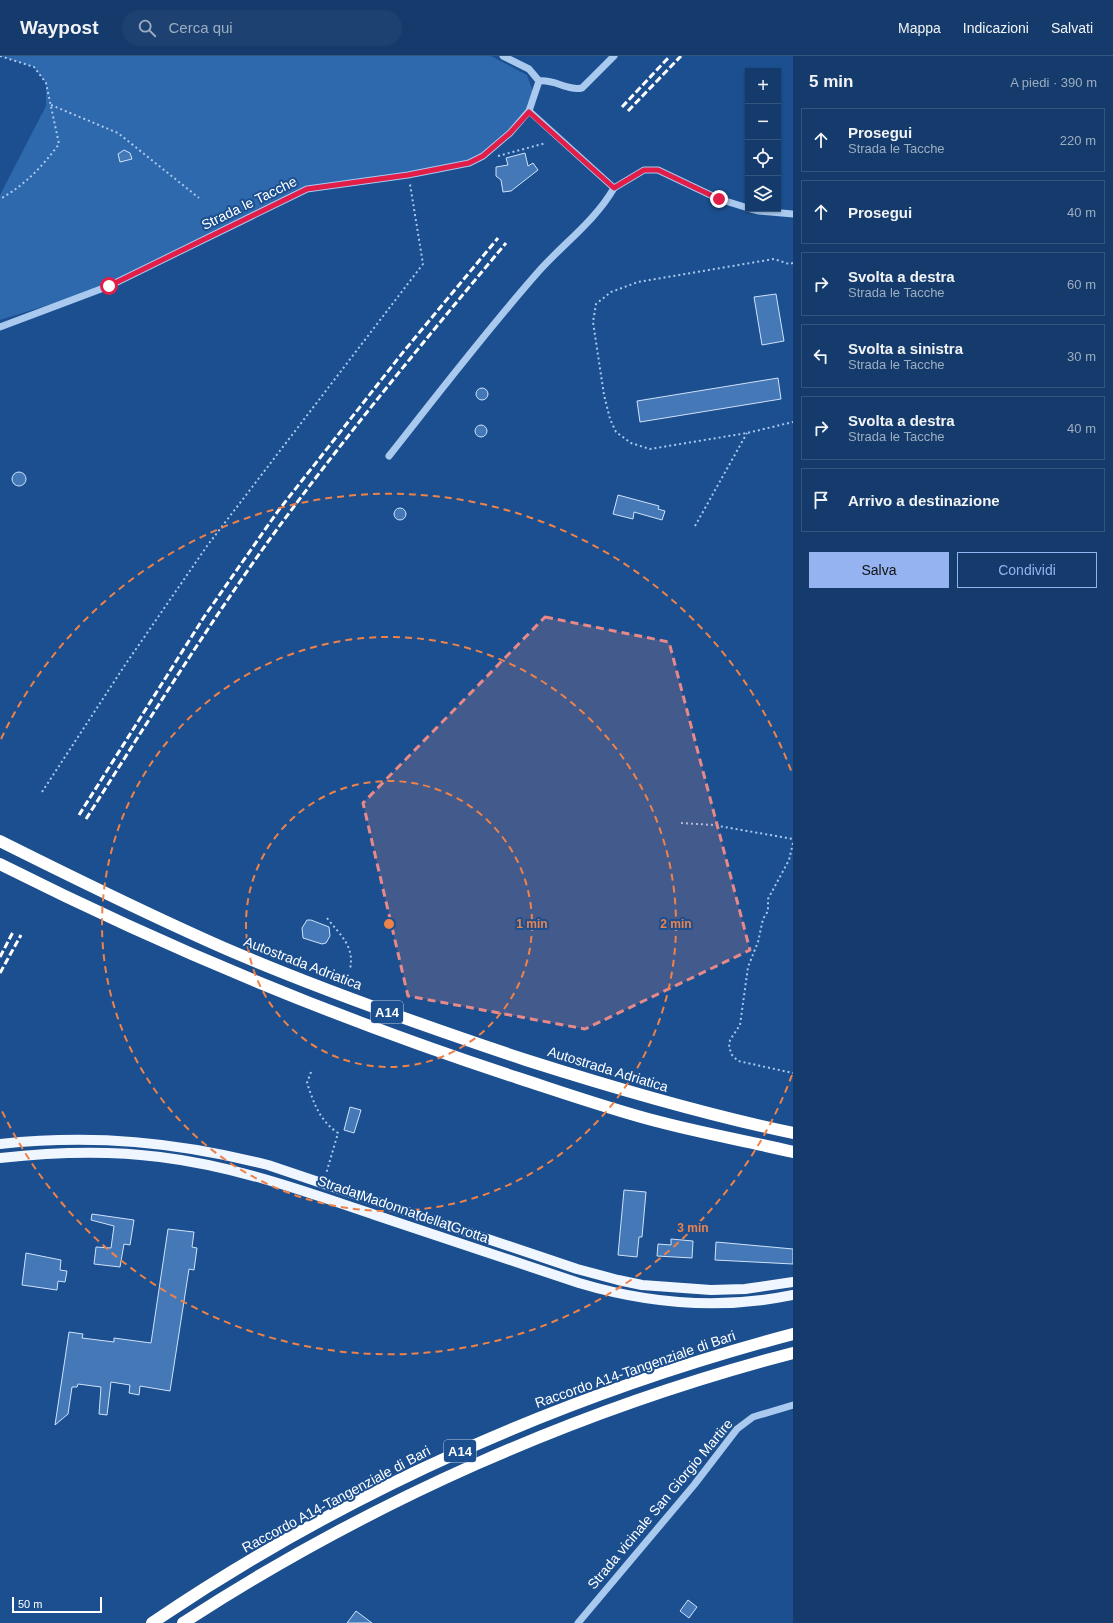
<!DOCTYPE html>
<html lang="it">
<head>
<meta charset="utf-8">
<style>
	body { margin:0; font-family:Helvetica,sans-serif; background:#1d4271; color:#f1f3f6 }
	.controls { position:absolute; right:12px; top:12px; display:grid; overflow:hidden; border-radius:0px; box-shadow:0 1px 3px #0004 }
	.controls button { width:36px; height:36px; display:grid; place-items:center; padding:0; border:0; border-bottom:1px solid #33557e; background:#143b6b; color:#f1f3f6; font:20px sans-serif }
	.scale { position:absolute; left:12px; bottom:10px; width:90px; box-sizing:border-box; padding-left:4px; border:2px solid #fff; border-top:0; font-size:11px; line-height:14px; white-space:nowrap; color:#fff; -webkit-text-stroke:3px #1b4f8f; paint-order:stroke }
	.stop { position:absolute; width:12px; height:12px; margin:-9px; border:3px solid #e11d48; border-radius:50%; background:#fff }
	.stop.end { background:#e11d48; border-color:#fff; box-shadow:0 1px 4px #0008 }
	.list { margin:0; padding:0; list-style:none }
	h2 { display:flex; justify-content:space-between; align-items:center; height:52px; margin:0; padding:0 16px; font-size:17px }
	h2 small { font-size:13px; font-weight:400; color:#9dadc1 }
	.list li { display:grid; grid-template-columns:26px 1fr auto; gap:12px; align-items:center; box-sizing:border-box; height:64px; margin:0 8px 8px; padding:0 8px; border:1px solid #33557e; border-radius:0px }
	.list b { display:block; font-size:15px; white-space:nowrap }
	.list p { margin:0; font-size:13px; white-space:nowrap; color:#9dadc1 }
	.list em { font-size:13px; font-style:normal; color:#9dadc1 }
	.actions { display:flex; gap:8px; padding:12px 16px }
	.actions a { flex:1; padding:9px 0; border:1px solid #95b2f1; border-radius:0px; text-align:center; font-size:14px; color:#95b2f1 }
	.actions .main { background:#95b2f1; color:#111 }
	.icon { flex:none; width:22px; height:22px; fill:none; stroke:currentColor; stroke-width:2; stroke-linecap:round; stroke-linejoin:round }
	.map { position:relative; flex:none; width:793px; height:1567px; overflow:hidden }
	header { display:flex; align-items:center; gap:24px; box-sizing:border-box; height:56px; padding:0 20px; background:#143b6b; border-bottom:1px solid #33557e }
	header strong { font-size:19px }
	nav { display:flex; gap:22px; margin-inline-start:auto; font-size:14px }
	.search { width:280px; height:36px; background:#1d4271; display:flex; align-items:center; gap:10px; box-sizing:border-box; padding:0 14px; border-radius:22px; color:#9dadc1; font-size:15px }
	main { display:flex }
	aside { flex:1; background:#143b6b }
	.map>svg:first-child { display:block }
</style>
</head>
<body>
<header>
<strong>Waypost</strong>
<div class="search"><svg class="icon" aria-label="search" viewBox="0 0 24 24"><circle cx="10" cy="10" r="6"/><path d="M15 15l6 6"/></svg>Cerca qui</div>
<nav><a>Mappa</a><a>Indicazioni</a><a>Salvati</a></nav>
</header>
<main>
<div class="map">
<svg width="793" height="1567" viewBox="0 0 793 1567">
	<rect width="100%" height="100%" fill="#1b4f8f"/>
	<path fill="#2e69ad" d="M 0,0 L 491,0 L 527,19 L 535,41 L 510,77 L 469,107 L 307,133 L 109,230 L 0,264 L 0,139 L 46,50 L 46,27 L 34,11 Z"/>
	<g fill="#4478b7" stroke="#cfe3fa">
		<path d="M 124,94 L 130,97 L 132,103 L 120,106 L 118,98 Z"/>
		<path d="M 525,97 L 528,110 L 533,107 L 538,114 L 511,135 L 503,136 L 501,124 L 496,120 L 496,111 L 508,109 L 506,102 Z"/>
		<path d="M 776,238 L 784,285 L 762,289 L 754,241 Z"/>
		<path d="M 778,322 L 781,343 L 640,366 L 637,345 Z"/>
		<circle cx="482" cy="338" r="6"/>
		<circle cx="481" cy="375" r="6"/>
		<circle cx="19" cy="423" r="7"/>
		<path d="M 618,439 L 659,450 L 658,453 L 665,455 L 662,464 L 634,456 L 633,463 L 613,458 Z"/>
		<circle cx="400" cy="458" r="6"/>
		<path d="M 307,864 L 311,864 L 329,871 L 330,880 L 326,887 L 322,888 L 303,882 L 302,872 Z"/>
		<path d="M 350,1051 L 361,1054 L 354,1077 L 344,1074 Z"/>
		<path d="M 624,1134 L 646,1136 L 642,1181 L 639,1181 L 637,1201 L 618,1199 Z"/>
		<path d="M 92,1158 L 134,1164 L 130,1189 L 124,1188 L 120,1211 L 94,1208 L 96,1191 L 111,1192 L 114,1170 L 91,1164 Z"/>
		<path d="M 168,1173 L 194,1176 L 192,1191 L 197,1192 L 194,1214 L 189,1213 L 170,1335 L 140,1330 L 139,1339 L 129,1337 L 130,1329 L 111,1326 L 107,1359 L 99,1358 L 101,1331 L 78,1328 L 77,1331 L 72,1331 L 68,1358 L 55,1369 L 69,1276 L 83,1278 L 82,1282 L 114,1286 L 114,1282 L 151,1287 Z"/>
		<path d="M 671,1183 L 693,1185 L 692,1202 L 657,1200 L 658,1188 L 671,1189 Z"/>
		<path d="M 716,1186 L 793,1193 L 793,1208 L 715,1204 Z"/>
		<path d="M 26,1197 L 61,1204 L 60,1214 L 67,1215 L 65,1226 L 58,1225 L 57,1234 L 22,1229 Z"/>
		<path d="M 688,1544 L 697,1551 L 689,1562 L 680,1555 Z"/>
		<path d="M 356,1555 L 372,1567 L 347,1567 Z"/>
	</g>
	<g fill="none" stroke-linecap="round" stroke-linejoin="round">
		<g stroke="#a9c9ee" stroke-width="2" stroke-dasharray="2 3" stroke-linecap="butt">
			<path d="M 0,0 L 34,11 L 46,27 L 59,88 C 42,111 25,129 0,143"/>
			<path d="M 51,49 L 118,77 L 199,142"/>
			<path d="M 498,100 L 546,87"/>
			<path d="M 793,207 L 789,208 L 774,203 L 638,226 L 611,236 L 596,248 L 593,266 L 604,339 L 610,363 L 616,376 L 631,387 L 650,393 L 747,377 L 793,366"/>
			<path d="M 695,470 L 747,377"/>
			<path d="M 42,736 L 125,609 L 207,490 L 423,208 L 410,128"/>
			<path d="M 681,767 L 713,769 L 793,783"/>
			<path d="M 793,787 L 789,804 L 768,843 L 768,855 L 763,863 L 758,886 L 748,911 L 740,969 L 730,984 L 729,991 L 732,999 L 738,1005 L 793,1017"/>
			<path d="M 327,862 C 340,879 355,890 350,913"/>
			<path d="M 311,1016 L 307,1027 C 314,1047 319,1064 338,1077 L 326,1118"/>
		</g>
		<g stroke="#a9c9ee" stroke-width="7">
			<path d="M 503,0 L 529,13 L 539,25"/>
			<path d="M 539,25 C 555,23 567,35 582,32 L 614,0"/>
			<path d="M 614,132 L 644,114 L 658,114 L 719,143 L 748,152"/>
			<path d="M 751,153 L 759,155 L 793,158"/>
			<path d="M 0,271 L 109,230 L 307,133 L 408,119 L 469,107 L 483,100 L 510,77 L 529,55 L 539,25"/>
			<path d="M 389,400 C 438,338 486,275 539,215 C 563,188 595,165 614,132 L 529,55"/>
			<path d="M 578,1567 L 694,1429 L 737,1373 L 753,1361 L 793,1349"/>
		</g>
		<g stroke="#f0f6ff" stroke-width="10">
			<path d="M 0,1088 C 94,1078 177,1086 268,1109 L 577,1213 L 618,1224 L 642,1229 L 711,1234 L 745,1233 L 793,1226"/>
			<path d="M 0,1102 C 53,1096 107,1094 160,1101 C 234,1110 305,1135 375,1159 C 443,1181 511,1204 579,1227 C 649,1248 720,1254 793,1239"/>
		</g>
		<g stroke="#fff" stroke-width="12">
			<path d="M 0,785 C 76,823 153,861 231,895 C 327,936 427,971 526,1004 C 614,1032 702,1058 793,1077"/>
			<path d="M 0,808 C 167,892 340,964 518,1022 C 564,1037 610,1053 656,1065 C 701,1077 747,1085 793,1096"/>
			<path d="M 152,1567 C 346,1435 566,1338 793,1278"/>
			<path d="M 183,1567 C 369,1446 578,1353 793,1297"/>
		</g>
		<g stroke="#fff" stroke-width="3" stroke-dasharray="7 3" stroke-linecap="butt">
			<path d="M 622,51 L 670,0"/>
			<path d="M 628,55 L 681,0"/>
			<path d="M 79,759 L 204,561 L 278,455 L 404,295 L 498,182"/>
			<path d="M 86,763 C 145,670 203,577 267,487 C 342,384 424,285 506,187"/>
			<path d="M 0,901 L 13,876"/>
			<path d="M 0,917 L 21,879"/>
		</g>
	</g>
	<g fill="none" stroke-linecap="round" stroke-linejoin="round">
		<path stroke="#e11d48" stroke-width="5" d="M 109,230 L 307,133 L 408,119 L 469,107 L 483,100 L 510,77 L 529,56 L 614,132 L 644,114 L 658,114 L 719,143"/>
	</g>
	<path fill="#e88989" fill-opacity="0.2" stroke="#e88989" stroke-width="3" stroke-dasharray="8 5" stroke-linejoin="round" d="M 545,561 L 669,586 L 750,894 L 585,973 L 408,940 L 363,747 Z"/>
	<g fill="none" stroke="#ee8249" stroke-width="2" stroke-dasharray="7 5">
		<circle cx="389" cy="868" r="143"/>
		<circle cx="389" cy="868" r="287"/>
		<path d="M792 1019A430 430 0 0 1 1 1053M1 683A430 430 0 0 1 792 717"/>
	</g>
	<g text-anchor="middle" stroke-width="4" stroke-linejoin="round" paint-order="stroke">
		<g fill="#1b4f8f" stroke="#bbcadd" stroke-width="1">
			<rect x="371" y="945" width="32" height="22" rx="3"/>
			<rect x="444" y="1384" width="32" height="22" rx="3"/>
		</g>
		<g font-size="13" font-weight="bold" fill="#fff">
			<text x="387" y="961">A14</text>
			<text x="460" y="1400">A14</text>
		</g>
		<g font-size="14" fill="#fff" stroke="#1b4f8f">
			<text transform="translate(249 147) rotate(-26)" y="5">Strada le Tacche</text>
			<text transform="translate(303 907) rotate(21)" y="5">Autostrada Adriatica</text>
			<text transform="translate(608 1013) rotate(17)" y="5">Autostrada Adriatica</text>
			<text transform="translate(403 1153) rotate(19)" y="5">Strada Madonna della Grotta</text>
			<text transform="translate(635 1313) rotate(-19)" y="5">Raccordo A14-Tangenziale di Bari</text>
			<text transform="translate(336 1443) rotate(-28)" y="5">Raccordo A14-Tangenziale di Bari</text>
			<text transform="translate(660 1448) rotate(-50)" y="5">Strada vicinale San Giorgio Martire</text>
		</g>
	</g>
	<circle cx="389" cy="868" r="6" fill="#ee8249" stroke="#1b4f8f" stroke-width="2"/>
	<g font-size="12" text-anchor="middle" font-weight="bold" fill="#ee8249" stroke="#1b4f8f" stroke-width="4" stroke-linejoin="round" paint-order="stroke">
		<text x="532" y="872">1 min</text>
		<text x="676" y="872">2 min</text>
		<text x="693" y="1176">3 min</text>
	</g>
</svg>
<div class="controls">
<button>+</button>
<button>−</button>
<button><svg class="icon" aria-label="locate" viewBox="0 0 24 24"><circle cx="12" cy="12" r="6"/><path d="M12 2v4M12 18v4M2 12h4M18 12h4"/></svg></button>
<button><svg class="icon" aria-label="layers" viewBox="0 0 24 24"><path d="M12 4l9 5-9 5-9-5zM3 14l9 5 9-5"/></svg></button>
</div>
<div class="scale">50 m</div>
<div class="stop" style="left:109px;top:230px"></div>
<div class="stop end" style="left:719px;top:143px"></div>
</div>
<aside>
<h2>5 min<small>A piedi · 390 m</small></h2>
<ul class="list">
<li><svg class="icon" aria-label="ahead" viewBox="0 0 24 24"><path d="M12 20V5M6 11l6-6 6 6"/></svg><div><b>Prosegui</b><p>Strada le Tacche</p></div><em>220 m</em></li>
<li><svg class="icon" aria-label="ahead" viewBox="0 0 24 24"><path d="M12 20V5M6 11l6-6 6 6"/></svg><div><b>Prosegui</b></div><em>40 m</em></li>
<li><svg class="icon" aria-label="right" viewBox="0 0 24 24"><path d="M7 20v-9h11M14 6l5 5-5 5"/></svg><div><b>Svolta a destra</b><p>Strada le Tacche</p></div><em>60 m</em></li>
<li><svg class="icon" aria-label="left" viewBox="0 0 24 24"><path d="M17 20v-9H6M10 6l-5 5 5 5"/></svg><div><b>Svolta a sinistra</b><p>Strada le Tacche</p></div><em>30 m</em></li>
<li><svg class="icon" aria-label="right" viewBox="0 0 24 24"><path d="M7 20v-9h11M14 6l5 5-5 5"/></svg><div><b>Svolta a destra</b><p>Strada le Tacche</p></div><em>40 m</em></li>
<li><svg class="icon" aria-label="arrive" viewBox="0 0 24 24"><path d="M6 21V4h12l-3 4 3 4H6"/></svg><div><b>Arrivo a destinazione</b></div></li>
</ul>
<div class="actions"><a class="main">Salva</a><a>Condividi</a></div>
</aside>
</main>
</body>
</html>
